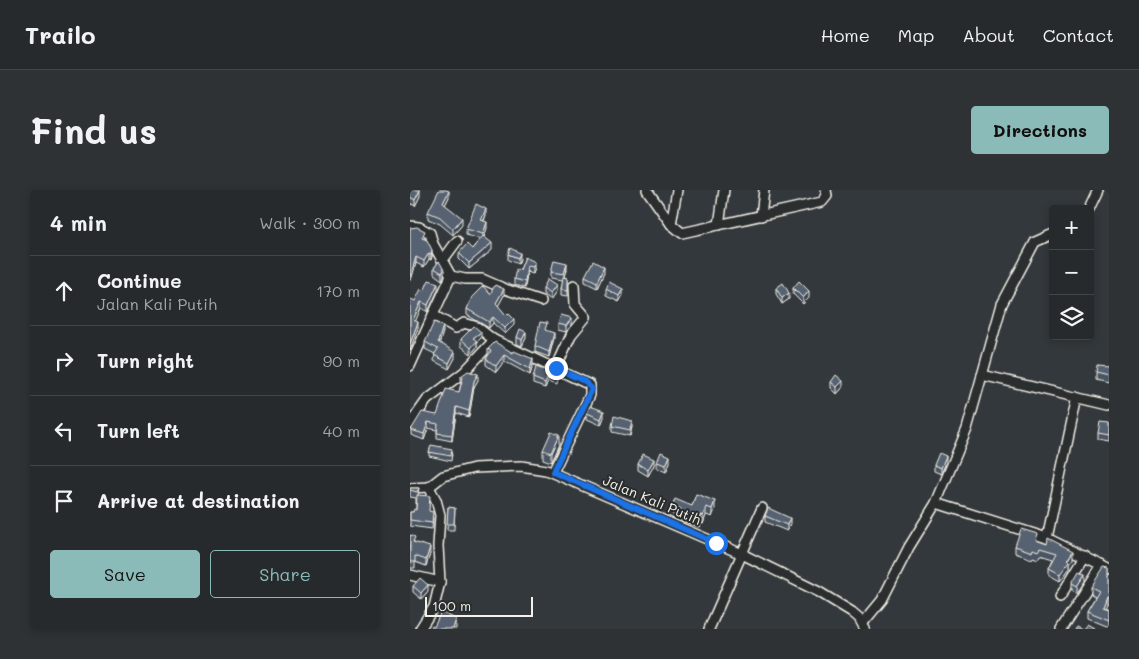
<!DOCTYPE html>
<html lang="en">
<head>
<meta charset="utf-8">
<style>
	body { margin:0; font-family:Mali,sans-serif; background:#2e3235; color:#f1f3f6 }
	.controls { position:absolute; right:15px; top:15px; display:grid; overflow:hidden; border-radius:5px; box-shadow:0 2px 8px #0003 }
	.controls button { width:45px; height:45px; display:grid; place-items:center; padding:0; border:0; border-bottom:1px solid #424649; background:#262a2d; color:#f1f3f6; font:25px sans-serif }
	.scale { position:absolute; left:15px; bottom:12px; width:108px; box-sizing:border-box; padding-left:5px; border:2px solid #f4f1e8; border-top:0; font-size:14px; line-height:18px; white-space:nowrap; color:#f4f1e8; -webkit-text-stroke:4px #2a2d2e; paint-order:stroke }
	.stop { position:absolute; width:15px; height:15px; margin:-11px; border:4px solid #1a73e8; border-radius:50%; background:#fff }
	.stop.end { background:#1a73e8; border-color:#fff; box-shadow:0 1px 5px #0008 }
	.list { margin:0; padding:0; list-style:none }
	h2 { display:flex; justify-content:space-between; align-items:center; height:65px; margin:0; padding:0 20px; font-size:21px }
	h2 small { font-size:16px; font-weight:400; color:#a4a7aa }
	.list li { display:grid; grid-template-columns:32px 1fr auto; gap:15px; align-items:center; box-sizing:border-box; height:70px; padding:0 20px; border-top:1px solid #424649 }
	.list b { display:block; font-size:19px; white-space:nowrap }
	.list p { margin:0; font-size:16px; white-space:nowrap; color:#a4a7aa }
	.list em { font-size:16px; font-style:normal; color:#a4a7aa }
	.actions { display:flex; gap:10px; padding:15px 20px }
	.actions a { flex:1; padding:11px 0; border:1px solid #8bbbb9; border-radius:5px; text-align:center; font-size:18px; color:#8bbbb9 }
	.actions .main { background:#8bbbb9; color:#111 }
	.icon { flex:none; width:28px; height:28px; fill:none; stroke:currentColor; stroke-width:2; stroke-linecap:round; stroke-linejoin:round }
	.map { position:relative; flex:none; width:699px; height:439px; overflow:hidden; border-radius:5px }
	header { display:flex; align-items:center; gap:30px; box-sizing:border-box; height:70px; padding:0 25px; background:#262a2d; border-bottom:1px solid #424649 }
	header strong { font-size:24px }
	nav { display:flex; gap:28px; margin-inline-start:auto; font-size:18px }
	.intro { display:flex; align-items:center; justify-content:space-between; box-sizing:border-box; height:120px; padding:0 30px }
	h1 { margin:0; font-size:35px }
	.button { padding:12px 22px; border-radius:5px; background:#8bbbb9; color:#111; font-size:18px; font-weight:700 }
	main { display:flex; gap:30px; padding:0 30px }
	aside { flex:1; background:#262a2d; border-radius:5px; box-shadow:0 2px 8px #0003 }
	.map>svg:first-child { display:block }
</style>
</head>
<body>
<header>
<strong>Trailo</strong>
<nav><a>Home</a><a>Map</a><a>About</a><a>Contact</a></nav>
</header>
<div class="intro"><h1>Find us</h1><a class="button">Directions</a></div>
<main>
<aside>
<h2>4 min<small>Walk · 300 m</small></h2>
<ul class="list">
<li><svg class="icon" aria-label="ahead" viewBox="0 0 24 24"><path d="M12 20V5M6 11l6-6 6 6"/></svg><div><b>Continue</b><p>Jalan Kali Putih</p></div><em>170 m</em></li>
<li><svg class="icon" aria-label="right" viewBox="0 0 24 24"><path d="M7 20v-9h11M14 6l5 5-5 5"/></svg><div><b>Turn right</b></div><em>90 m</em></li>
<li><svg class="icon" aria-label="left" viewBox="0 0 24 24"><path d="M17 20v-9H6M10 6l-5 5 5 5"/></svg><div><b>Turn left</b></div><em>40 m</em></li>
<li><svg class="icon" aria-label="arrive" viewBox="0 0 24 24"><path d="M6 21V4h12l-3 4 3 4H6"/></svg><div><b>Arrive at destination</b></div></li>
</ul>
<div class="actions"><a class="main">Save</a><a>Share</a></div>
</aside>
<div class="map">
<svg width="699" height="439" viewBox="0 0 699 439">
	<rect width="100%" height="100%" fill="#33383c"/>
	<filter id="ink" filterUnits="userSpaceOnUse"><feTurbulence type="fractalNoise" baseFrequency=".02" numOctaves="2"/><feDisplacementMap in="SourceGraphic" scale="10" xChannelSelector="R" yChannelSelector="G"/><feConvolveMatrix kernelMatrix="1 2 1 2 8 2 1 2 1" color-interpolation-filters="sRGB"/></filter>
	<g filter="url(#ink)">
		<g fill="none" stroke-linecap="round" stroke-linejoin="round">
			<g stroke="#f4f1e8" stroke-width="12">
				<g id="minor">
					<path d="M 237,0 L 261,34 L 272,43 L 412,12 L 417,6 L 416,0"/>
					<path d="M 679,19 L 688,0"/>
					<path d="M 351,26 L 354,0"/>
					<path d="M 261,34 L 267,0"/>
					<path d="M 309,35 L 314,0"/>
					<path d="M 0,36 L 9,37 L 20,43 L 23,54 L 41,86 L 23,125 L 46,138 L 54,133 L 67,137 L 84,150 L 54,182 L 17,210 L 0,234"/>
					<path d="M 33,70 L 47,51"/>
					<path d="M 41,86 L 55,89 L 72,89 L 95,99 L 131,111"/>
					<path d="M 84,150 L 180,195 L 180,205 L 143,282"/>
					<path d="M 0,176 L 23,125"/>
					<path d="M 146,178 L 161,145 L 176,127 L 165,114 L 164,95"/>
					<path d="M 572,185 L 699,215"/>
					<path d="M 0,298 L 19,297 L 33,286 L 64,278 L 111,276 L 136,280 L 332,364 L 409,402 L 442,422 L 449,428 L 455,439"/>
					<path d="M 526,313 L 637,348 L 699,379"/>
					<path d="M 637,348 L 667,207"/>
					<path d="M 0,385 L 30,392"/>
					<path d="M 650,407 L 675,366"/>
					<path d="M 453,433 L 472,410 L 499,357 L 526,313 L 557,239 L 592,114 L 625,52 L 643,44"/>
					<path d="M 10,439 L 24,417 L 30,392 L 28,356 L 30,325 L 26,310 L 19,297"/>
					<path d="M 299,439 L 352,318"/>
					<path d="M 651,439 L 692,375"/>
				</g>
			</g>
			<use href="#minor" stroke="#2a2d2e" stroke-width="9"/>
		</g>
		<g fill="#4a5462" stroke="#f4f1e8">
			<path d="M 0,0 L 10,6 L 5,16 L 0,13 Z"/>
			<path d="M 39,7 L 35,15 L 52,35 L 43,45 L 30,34 L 18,29 L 18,22 Z"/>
			<path d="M 76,25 L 74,31 L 77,38 L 74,47 L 82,60 L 59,79 L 49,69 L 49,63 L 62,59 L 70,49 L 56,45 L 56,39 Z"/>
			<path d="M 0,38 L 15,47 L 14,49 L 22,66 L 21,70 L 19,69 L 14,77 L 6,73 L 1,90 L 0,90 Z"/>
			<path d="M 98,64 L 110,69 L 108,74 L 98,70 Z"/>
			<path d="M 115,67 L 125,78 L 123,84 L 117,82 L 115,98 L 104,95 L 104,89 L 110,80 Z"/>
			<path d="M 29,71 L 34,86 L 32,90 L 24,84 L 24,78 Z"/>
			<path d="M 157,79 L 155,87 L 158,88 L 158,106 L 151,105 L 151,99 L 153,90 L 141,88 L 141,82 Z"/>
			<path d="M 194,83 L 187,98 L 175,92 L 175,86 Z"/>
			<path d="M 133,98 L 147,101 L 141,110 L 133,104 Z"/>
			<path d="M 366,98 L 379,109 L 372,114 L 366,104 Z"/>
			<path d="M 383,98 L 399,108 L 393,114 L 383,104 Z"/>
			<path d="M 196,99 L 213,105 L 209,112 L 196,106 Z"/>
			<path d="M 28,100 L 18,122 L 11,118 L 5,131 L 8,138 L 0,160 L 0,112 L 5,111 L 14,101 Z"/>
			<path d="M 80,104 L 94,105 L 88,116 L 104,135 L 95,144 L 83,133 L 79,138 L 57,125 L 57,119 Z"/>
			<path d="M 148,134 L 162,135 L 156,142 L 148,140 Z"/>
			<path d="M 136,141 L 144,148 L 139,167 L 125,162 L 125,156 Z"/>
			<path d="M 33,142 L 29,153 L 45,168 L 39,179 L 24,171 L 25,164 L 15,159 L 15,152 Z"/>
			<path d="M 107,147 L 116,148 L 112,156 L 107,154 Z"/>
			<path d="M 71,148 L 67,152 L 67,157 L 61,164 L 51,156 L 51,149 Z"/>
			<path d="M 78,159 L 103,163 L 123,175 L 120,185 L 94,171 L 86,182 L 76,175 L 76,169 L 78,165 Z"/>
			<path d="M 699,176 L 699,193 L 686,190 L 686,182 Z"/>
			<path d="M 134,180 L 140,180 L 148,190 L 147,194 L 138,191 L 135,198 L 123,194 L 123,188 Z"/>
			<path d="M 51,186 L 68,190 L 64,197 L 59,227 L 46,223 L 42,251 L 27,248 L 27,240 L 18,238 L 14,250 L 1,245 L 1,240 L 27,225 L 49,202 L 51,193 Z"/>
			<path d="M 421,192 L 433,197 L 427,204 L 421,198 Z"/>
			<path d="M 177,223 L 194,227 L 191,235 L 177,229 Z"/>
			<path d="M 699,233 L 699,251 L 688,249 L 688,243 Z"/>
			<path d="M 202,236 L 222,237 L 220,246 L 202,242 Z"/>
			<path d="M 149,254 L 141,272 L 133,269 L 133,260 Z"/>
			<path d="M 19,262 L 42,264 L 41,271 L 19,266 Z"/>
			<path d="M 247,272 L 260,272 L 256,282 L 247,278 Z"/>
			<path d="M 536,272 L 531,284 L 524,281 L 524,275 Z"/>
			<path d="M 228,274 L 244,275 L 238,286 L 228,280 Z"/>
			<path d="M 0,298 L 9,298 L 8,305 L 23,328 L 22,339 L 0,336 L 0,322 L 3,322 L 6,320 L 6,308 L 0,307 Z"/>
			<path d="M 286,304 L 305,319 L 302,327 L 296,325 L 293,334 L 290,333 L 289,337 L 271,331 L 271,328 L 262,324 L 262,316 L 282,316 Z"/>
			<path d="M 38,317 L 45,318 L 44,340 L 37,340 Z"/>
			<path d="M 355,326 L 380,334 L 377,341 L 355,332 Z"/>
			<path d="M 0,345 L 5,353 L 20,364 L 16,376 L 5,372 L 5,378 L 0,378 Z"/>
			<path d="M 628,351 L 663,369 L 660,373 L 660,378 L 650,391 L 639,385 L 639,378 L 643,369 L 630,365 L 628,369 L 623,367 L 622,369 L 605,363 L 605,356 Z"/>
			<path d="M 699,378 L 699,413 L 697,413 L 695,417 L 699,419 L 699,437 L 677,428 L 677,421 L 685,407 L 681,404 L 681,397 Z"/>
			<path d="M 675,391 L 667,403 L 662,400 L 662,393 Z"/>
			<path d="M 3,396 L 18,401 L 11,409 L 3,402 Z"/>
		</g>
		<g fill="#3c4550" stroke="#f4f1e8">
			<path d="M 10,0 L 10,6 L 5,16 L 5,10 Z"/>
			<path d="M 39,1 L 39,7 L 33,19 L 33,13 Z"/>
			<path d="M 76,19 L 76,25 L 71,36 L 71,30 Z"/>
			<path d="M 52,28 L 52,35 L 43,45 L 43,39 Z"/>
			<path d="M 77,32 L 77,38 L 73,50 L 73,44 Z"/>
			<path d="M 82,53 L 82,60 L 59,79 L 59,73 Z"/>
			<path d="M 22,60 L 22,66 L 21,70 L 21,64 Z"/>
			<path d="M 19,63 L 19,69 L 14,77 L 14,71 Z"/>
			<path d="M 110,63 L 110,69 L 108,74 L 108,68 Z"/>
			<path d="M 6,67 L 6,73 L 1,90 L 1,84 Z"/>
			<path d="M 125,72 L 125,78 L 123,84 L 123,77 Z"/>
			<path d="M 157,73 L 157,79 L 154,91 L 154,84 Z"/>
			<path d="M 117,76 L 117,82 L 115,98 L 115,92 Z"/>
			<path d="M 194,77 L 194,83 L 187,98 L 187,92 Z"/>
			<path d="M 34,80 L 34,86 L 32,90 L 32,83 Z"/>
			<path d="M 28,93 L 28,100 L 18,122 L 18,115 Z"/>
			<path d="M 147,95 L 147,101 L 141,110 L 141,103 Z"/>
			<path d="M 94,99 L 94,105 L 86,120 L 86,113 Z"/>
			<path d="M 213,99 L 213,105 L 209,112 L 209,106 Z"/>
			<path d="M 399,101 L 399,108 L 393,114 L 393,108 Z"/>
			<path d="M 379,103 L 379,109 L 372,114 L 372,108 Z"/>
			<path d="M 11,112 L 11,118 L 3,137 L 3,130 Z"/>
			<path d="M 83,127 L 83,133 L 79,138 L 79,132 Z"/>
			<path d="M 162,128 L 162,135 L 156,142 L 156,136 Z"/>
			<path d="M 104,129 L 104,135 L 95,144 L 95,138 Z"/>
			<path d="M 8,132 L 8,138 L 0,160 L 0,154 Z"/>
			<path d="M 33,136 L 33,142 L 28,158 L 28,152 Z"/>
			<path d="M 71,142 L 71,148 L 67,152 L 67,157 L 61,164 L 61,158 L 63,148 Z"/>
			<path d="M 116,142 L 116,148 L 112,156 L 112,150 Z"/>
			<path d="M 144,143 L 144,148 L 139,167 L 139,162 Z"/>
			<path d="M 45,162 L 45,168 L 39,179 L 39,173 Z"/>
			<path d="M 94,165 L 94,171 L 86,182 L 86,176 Z"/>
			<path d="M 123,169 L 123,175 L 120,185 L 120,179 Z"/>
			<path d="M 68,184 L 68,190 L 64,197 L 59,227 L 59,221 L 64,191 Z"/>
			<path d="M 138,186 L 138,191 L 135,198 L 135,193 Z"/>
			<path d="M 433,191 L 433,197 L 427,204 L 427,197 Z"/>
			<path d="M 46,217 L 46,223 L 42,251 L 42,245 Z"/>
			<path d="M 194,221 L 194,227 L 191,235 L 191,229 Z"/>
			<path d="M 222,231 L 222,237 L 220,246 L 220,240 Z"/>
			<path d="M 18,232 L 18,238 L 14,250 L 14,244 Z"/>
			<path d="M 149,245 L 149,254 L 141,272 L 141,263 Z"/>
			<path d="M 260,266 L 260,272 L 256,282 L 256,275 Z"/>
			<path d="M 536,266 L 536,272 L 531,284 L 531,278 Z"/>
			<path d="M 244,269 L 244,275 L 238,286 L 238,280 Z"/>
			<path d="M 305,311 L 305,319 L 302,327 L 302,319 Z"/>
			<path d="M 296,317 L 296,325 L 293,334 L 293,326 Z"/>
			<path d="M 290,325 L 290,333 L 289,337 L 289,328 Z"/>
			<path d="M 380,328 L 380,334 L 377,341 L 377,335 Z"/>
			<path d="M 20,357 L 20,364 L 16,376 L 16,370 Z"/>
			<path d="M 663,361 L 663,369 L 660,373 L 660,378 L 650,391 L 650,384 Z"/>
			<path d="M 675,384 L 675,391 L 667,403 L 667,396 Z"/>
			<path d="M 18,395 L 18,401 L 11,409 L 11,403 Z"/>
			<path d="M 697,406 L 697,413 L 693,424 L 693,417 Z"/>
			<path d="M 46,429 L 46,439 L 43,439 Z"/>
		</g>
		<g fill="#566272" stroke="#f4f1e8">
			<path d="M 0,0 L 10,0 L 5,10 L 0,7 Z"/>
			<path d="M 29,0 L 36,0 L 39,1 L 33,13 L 52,28 L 43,39 L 30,27 L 18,22 Z"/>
			<path d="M 66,14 L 76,19 L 71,30 L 77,32 L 73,44 L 56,39 Z"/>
			<path d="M 7,37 L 15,41 L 12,48 L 17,50 L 22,60 L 21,64 L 19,63 L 14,71 L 6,67 L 1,84 L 0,84 L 0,38 Z"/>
			<path d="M 73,46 L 82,53 L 59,73 L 49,63 L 57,54 L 62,59 Z"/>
			<path d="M 100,58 L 110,63 L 108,68 L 98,64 Z"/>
			<path d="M 115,67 L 125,72 L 123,77 L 117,76 L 115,92 L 104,89 L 106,79 L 110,80 Z"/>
			<path d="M 144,70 L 157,73 L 154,84 L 141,82 Z"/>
			<path d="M 29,71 L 34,80 L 32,83 L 24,78 Z"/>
			<path d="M 183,71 L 194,77 L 187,92 L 175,86 Z"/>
			<path d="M 153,87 L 158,88 L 158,100 L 151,99 Z"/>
			<path d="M 138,89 L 147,95 L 141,103 L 133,98 Z"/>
			<path d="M 19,90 L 28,93 L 18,115 L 11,112 L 3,130 L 8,132 L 0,154 L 0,112 L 1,109 L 5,111 L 11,99 L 14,101 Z"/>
			<path d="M 389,91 L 399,101 L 393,108 L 383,98 Z"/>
			<path d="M 199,92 L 213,99 L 209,106 L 196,99 Z"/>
			<path d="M 373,93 L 379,103 L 372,108 L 366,98 Z"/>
			<path d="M 85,95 L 94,99 L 86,113 L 96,125 L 98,123 L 104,129 L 95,138 L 83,127 L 79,132 L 57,119 L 62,107 L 73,96 L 80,104 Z"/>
			<path d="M 151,125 L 162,128 L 156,136 L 148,134 Z"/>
			<path d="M 24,132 L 33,136 L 28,152 L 45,162 L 39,173 L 24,165 L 28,159 L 15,152 Z"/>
			<path d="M 130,132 L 137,133 L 135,140 L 144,143 L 139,162 L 125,156 Z"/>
			<path d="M 64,136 L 71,142 L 63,148 L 67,151 L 61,158 L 51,149 Z"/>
			<path d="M 110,139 L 116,142 L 112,150 L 107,147 Z"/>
			<path d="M 85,152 L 103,163 L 104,161 L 123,169 L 120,179 L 94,165 L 86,176 L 76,169 L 81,161 L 78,159 Z"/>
			<path d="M 687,175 L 699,176 L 699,185 L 686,182 Z"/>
			<path d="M 136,176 L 140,178 L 140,180 L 145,181 L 148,184 L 147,188 L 138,186 L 135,193 L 123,188 L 126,177 L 134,180 Z"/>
			<path d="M 58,181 L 68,184 L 64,191 L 59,221 L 46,217 L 42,245 L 27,243 L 28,234 L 18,232 L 14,244 L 1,240 L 12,222 L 27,225 L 36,199 L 49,202 L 53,187 L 51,186 Z"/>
			<path d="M 426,185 L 433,191 L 427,197 L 421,192 Z"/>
			<path d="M 180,216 L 194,221 L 191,229 L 177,223 Z"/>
			<path d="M 204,226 L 222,231 L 220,240 L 202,236 Z"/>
			<path d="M 690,232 L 699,233 L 699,245 L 688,243 Z"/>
			<path d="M 141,242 L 149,245 L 141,263 L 133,260 Z"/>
			<path d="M 21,255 L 42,259 L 41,266 L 19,262 Z"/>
			<path d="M 251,262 L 260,266 L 256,275 L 247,272 Z"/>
			<path d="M 529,263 L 536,266 L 531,278 L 524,275 Z"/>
			<path d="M 233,264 L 244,269 L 238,280 L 228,274 Z"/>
			<path d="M 0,298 L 9,298 L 7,302 L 0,300 Z"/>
			<path d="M 286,304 L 305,311 L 302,319 L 296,317 L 293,326 L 290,325 L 289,328 L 271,323 L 272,320 L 262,316 L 265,309 L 282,316 Z"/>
			<path d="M 7,305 L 20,306 L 19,321 L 23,322 L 22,333 L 0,330 L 0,322 L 3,322 L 4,319 L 6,320 Z"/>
			<path d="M 38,317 L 45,318 L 44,334 L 37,334 Z"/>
			<path d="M 358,318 L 380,328 L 377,335 L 355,326 Z"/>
			<path d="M 611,339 L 628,344 L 626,350 L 637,354 L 638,348 L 663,361 L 658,369 L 660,371 L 650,384 L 639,378 L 647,363 L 630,358 L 628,361 L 623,359 L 622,362 L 605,356 Z"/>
			<path d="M 0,345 L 5,347 L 3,352 L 20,357 L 16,370 L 5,366 L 5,372 L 0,372 Z"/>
			<path d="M 694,377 L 699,378 L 699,406 L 697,406 L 693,417 L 699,419 L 699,430 L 677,421 L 689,401 L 681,397 Z"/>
			<path d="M 669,381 L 675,384 L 667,396 L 662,393 Z"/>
			<path d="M 10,388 L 18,395 L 11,403 L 3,396 Z"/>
			<path d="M 31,422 L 46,429 L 43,439 L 21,439 L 22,436 L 24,437 Z"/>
			<path d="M 677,434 L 684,438 L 683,439 L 673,439 Z"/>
			<path d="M 666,436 L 672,439 L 664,439 Z"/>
		</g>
	</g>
	<g fill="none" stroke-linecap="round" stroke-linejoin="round" filter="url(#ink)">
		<path stroke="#1a73e8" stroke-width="6" d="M 146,178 L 174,191 L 182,199 L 143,282 L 306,353"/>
	</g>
	<g text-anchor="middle" stroke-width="4" stroke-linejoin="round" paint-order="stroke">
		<g font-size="14" fill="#f4f1e8" stroke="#2a2d2e">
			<text transform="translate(242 310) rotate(23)" y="5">Jalan Kali Putih</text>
		</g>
	</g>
</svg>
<div class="controls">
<button>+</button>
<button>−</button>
<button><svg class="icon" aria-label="layers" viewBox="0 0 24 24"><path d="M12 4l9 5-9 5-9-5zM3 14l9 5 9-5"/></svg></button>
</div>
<div class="scale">100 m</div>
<div class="stop" style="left:306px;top:353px"></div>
<div class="stop end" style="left:146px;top:178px"></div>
</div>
</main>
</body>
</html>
